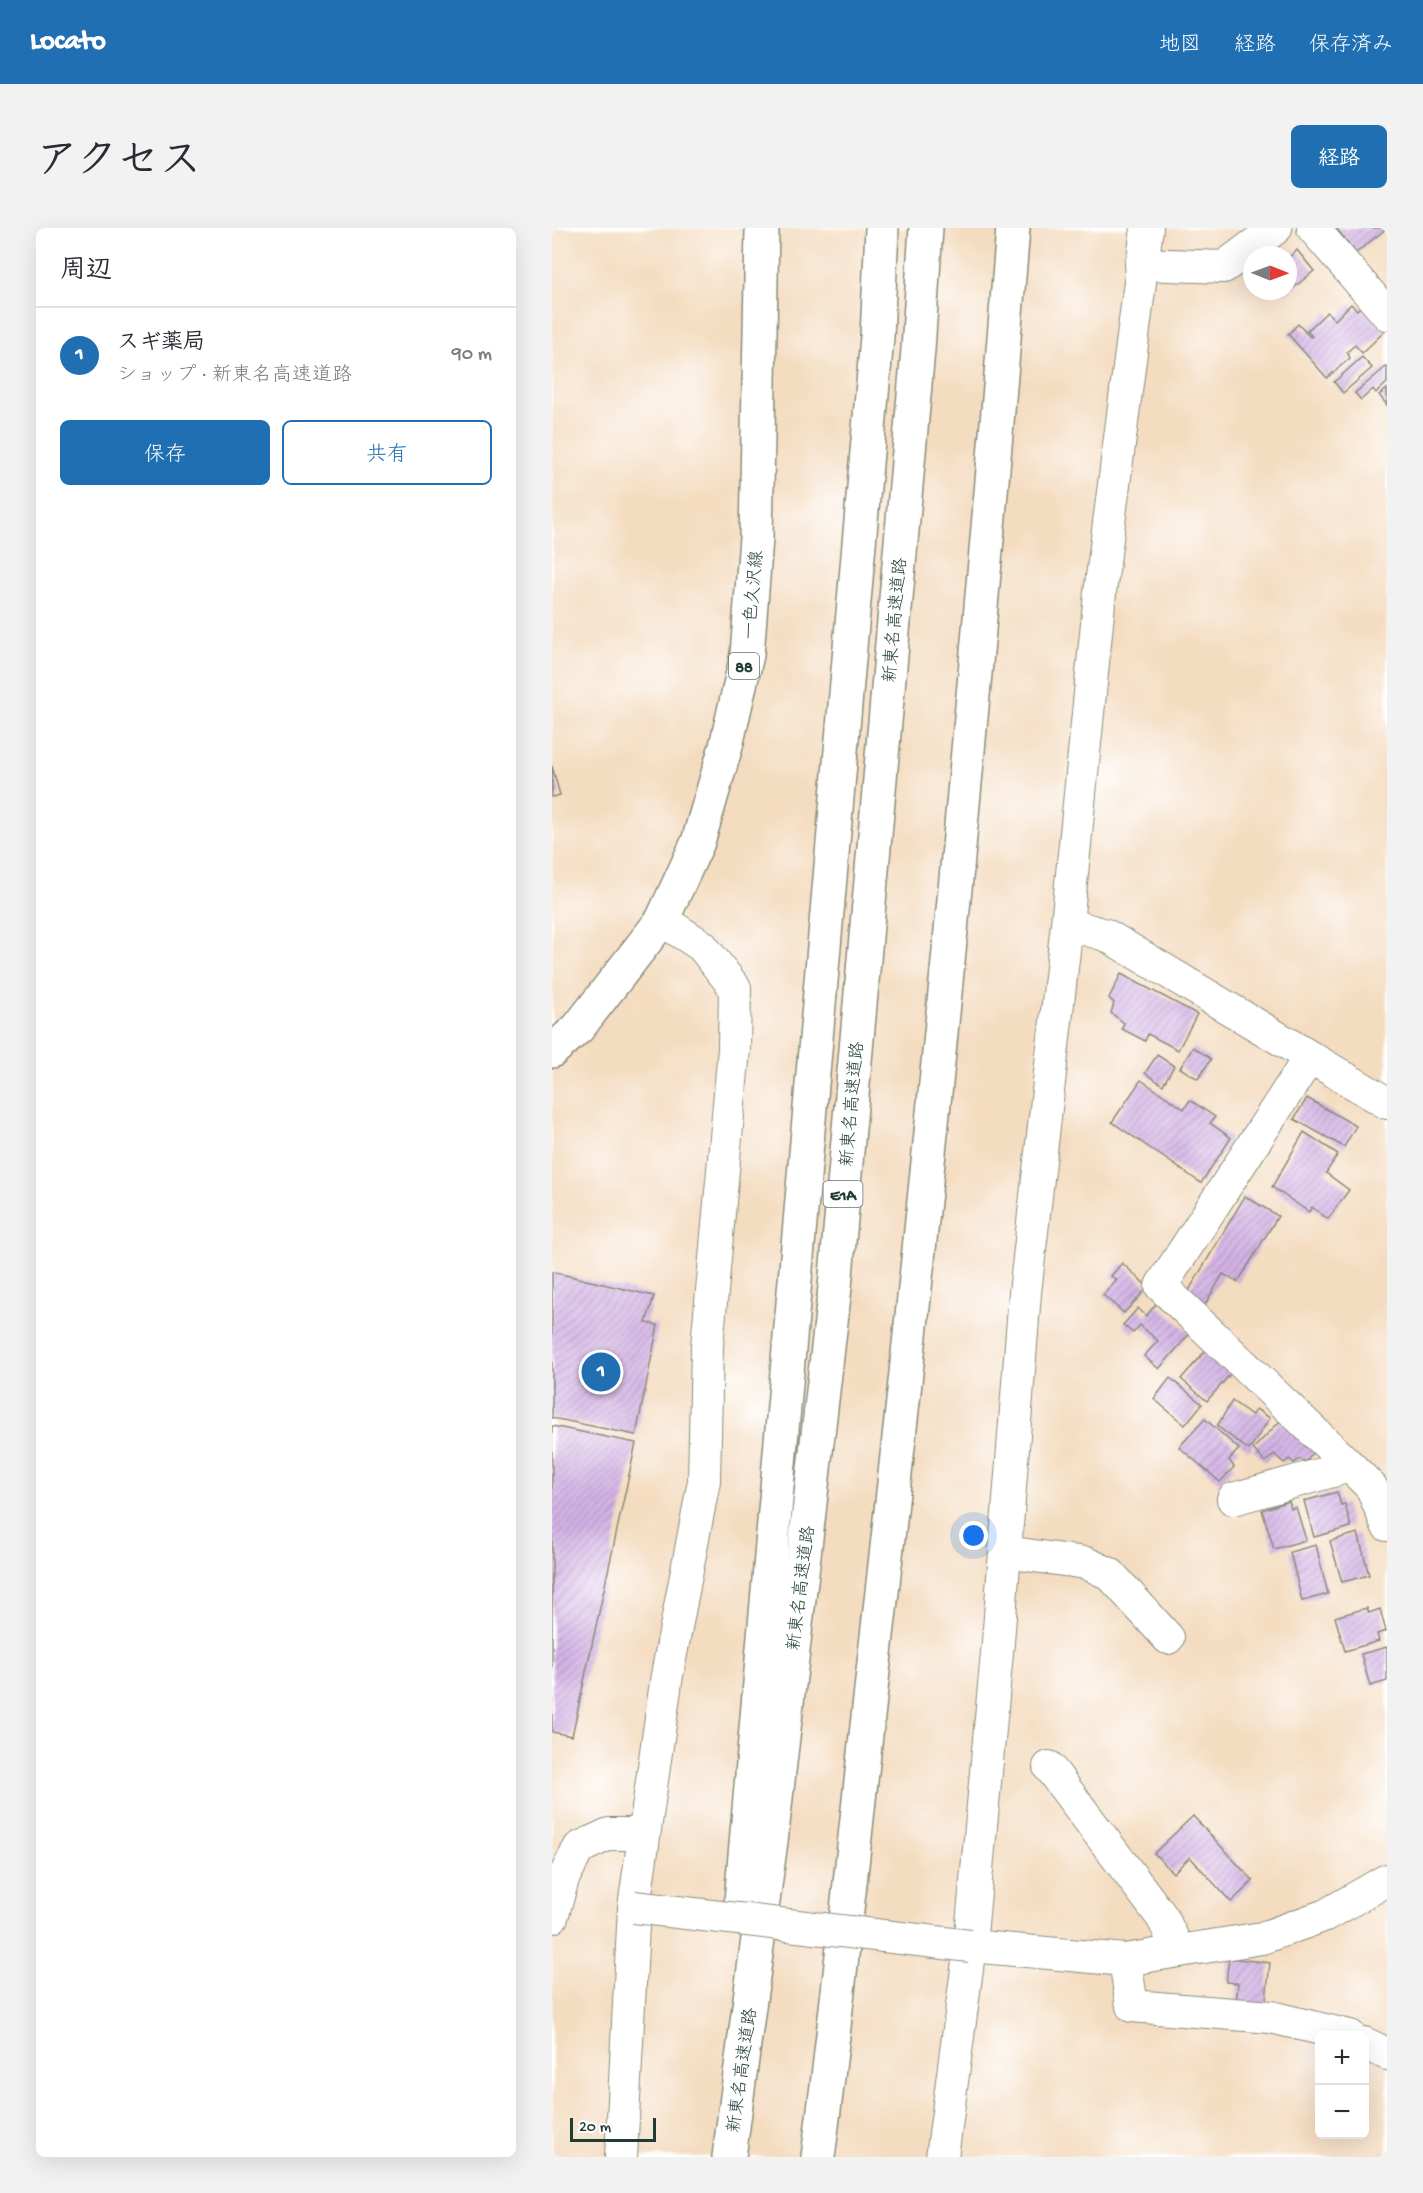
<!DOCTYPE html>
<html lang="ja">
<head>
<meta charset="utf-8">
<style>
	body { margin:0; font-family:"Gochi Hand","Klee One",sans-serif; background:#f2f2f3; color:#2b2b33 }
	.controls { position:absolute; right:18px; bottom:18px; display:grid; overflow:hidden; border-radius:9px; box-shadow:0 6px 24px #0002 }
	.controls button { width:54px; height:54px; display:grid; place-items:center; padding:0; border:0; border-bottom:2px solid #e1e1e2; background:#fff; color:#2b2b33; font:30px sans-serif }
	.compass { position:absolute; left:691px; top:18px; width:54px; height:54px; border-radius:50%; background:#fff; box-shadow:0 6px 24px #0002; rotate:91deg }
	.scale { position:absolute; left:18px; bottom:15px; width:86px; box-sizing:border-box; padding-left:6px; border:3px solid #1f3d34; border-top:0; font-size:16px; line-height:21px; white-space:nowrap; color:#1f3d34; -webkit-text-stroke:4px #fff; paint-order:stroke }
	.you { position:absolute; left:422px; top:1308px; width:21px; height:21px; margin:-15px; border:4px solid #fff; border-radius:50%; background:#1a73e8; box-shadow:0 0 0 9px #1a73e833 }
	.badge { display:grid; place-items:center; width:39px; height:39px; border-radius:50%; background:#1f6fb2; color:#fff; font-size:20px; font-weight:700 }
	.pin { position:absolute; translate:-50% -50%; border:3px solid #fff; box-shadow:0 2px 6px #0006 }
	.list { margin:0; padding:0; list-style:none }
	h2 { display:flex; justify-content:space-between; align-items:center; height:78px; margin:0; padding:0 24px; font-size:26px }
	h2 small { font-size:20px; font-weight:400; color:#7c7c81 }
	.list li { display:grid; grid-template-columns:39px 1fr auto; gap:18px; align-items:center; box-sizing:border-box; height:96px; padding:0 24px; border-top:2px solid #e1e1e2 }
	.list b { display:block; font-size:22px; white-space:nowrap }
	.list p { margin:0; font-size:20px; white-space:nowrap; color:#7c7c81 }
	.list em { font-size:20px; font-style:normal; color:#7c7c81 }
	.actions { display:flex; gap:12px; padding:18px 24px }
	.actions a { flex:1; padding:14px 0; border:2px solid #1f6fb2; border-radius:9px; text-align:center; font-size:21px; color:#1f6fb2 }
	.actions .main { background:#1f6fb2; color:#fff }
	.map { position:relative; flex:none; width:835px; height:1929px; overflow:hidden; border-radius:9px }
	header { display:flex; align-items:center; gap:36px; box-sizing:border-box; height:84px; padding:0 30px; background:#1f6fb2; color:#fff }
	header strong { font-size:28px }
	nav { display:flex; gap:33px; margin-inline-start:auto; font-size:21px }
	.intro { display:flex; align-items:center; justify-content:space-between; box-sizing:border-box; height:144px; padding:0 36px }
	h1 { margin:0; font-size:42px }
	.button { padding:15px 27px; border-radius:9px; background:#1f6fb2; color:#fff; font-size:21px; font-weight:700 }
	main { display:flex; gap:36px; padding:0 36px }
	aside { flex:1; background:#fff; border-radius:9px; box-shadow:0 6px 24px #0002 }
	.map>svg:first-child { display:block }
</style>
</head>
<body>
<header>
<strong>Locato</strong>
<nav><a>地図</a><a>経路</a><a>保存済み</a></nav>
</header>
<div class="intro"><h1>アクセス</h1><a class="button">経路</a></div>
<main>
<aside>
<h2>周辺<small></small></h2>
<ul class="list">
<li><span class="badge">1</span><div><b>スギ薬局</b><p>ショップ · 新東名高速道路</p></div><em>90 m</em></li>
</ul>
<div class="actions"><a class="main">保存</a><a>共有</a></div>
</aside>
<div class="map">
<svg width="835" height="1929" viewBox="0 0 835 1929">
	<defs>
		<pattern id="building-hatch" width="6" height="6" patternUnits="userSpaceOnUse" patternTransform="scale(1.5)"><rect width="6" height="6" fill="#d4b2e6"/><path d="M-1 1l2-2M0 6l6-6M5 7l2-2" fill="none" stroke="#ab92bb"/></pattern>
	</defs>
	<rect width="100%" height="100%" fill="#fff"/>
	<filter id="ink" filterUnits="userSpaceOnUse"><feTurbulence type="fractalNoise" baseFrequency=".0167" numOctaves="2"/><feDisplacementMap in="SourceGraphic" scale="12" xChannelSelector="R" yChannelSelector="G"/><feConvolveMatrix kernelMatrix="1 2 1 2 8 2 1 2 1" color-interpolation-filters="sRGB"/></filter>
	<filter id="wash" filterUnits="userSpaceOnUse"><feTurbulence type="fractalNoise" baseFrequency=".008" numOctaves="4" result="noise"/><feDisplacementMap in="SourceGraphic" scale="24" xChannelSelector="R" yChannelSelector="G"/><feGaussianBlur stdDeviation="1.35" result="paint"/><feColorMatrix in="noise" values="0 0 0 0 0 0 0 0 0 0 0 0 0 0 0 0 0 1.4 0 .05"/><feComposite in="paint" operator="in"/></filter>
	<g filter="url(#wash)">
		<rect width="100%" height="100%" fill="#f4dcc0"/>
		<g id="blocks">
			<g fill="url(#building-hatch)">
				<path d="M 786,0 L 835,0 L 804,25 L 785,1 Z"/>
				<path d="M 745,22 L 762,43 L 733,67 L 730,63 L 736,63 L 736,30 Z"/>
				<path d="M 799,76 L 805,82 L 809,78 L 833,103 L 810,125 L 803,117 L 795,124 L 798,130 L 775,150 L 736,106 L 746,96 L 758,109 L 760,108 L 755,103 L 775,84 L 783,92 Z"/>
				<path d="M 810,129 L 820,140 L 791,165 L 782,154 Z"/>
				<path d="M 835,138 L 835,155 L 824,165 L 821,161 L 809,172 L 803,165 Z"/>
				<path d="M 835,161 L 835,177 L 827,167 Z"/>
				<path d="M 0,538 L 8,567 L 0,569 Z"/>
				<path d="M 569,746 L 645,786 L 626,822 L 596,806 L 593,813 L 570,801 L 572,795 L 559,785 L 562,775 L 557,770 Z"/>
				<path d="M 641,819 L 659,831 L 646,851 L 628,840 Z"/>
				<path d="M 605,827 L 622,838 L 611,857 L 593,845 Z"/>
				<path d="M 589,852 L 632,881 L 638,872 L 663,889 L 658,895 L 679,910 L 649,955 L 560,894 Z"/>
				<path d="M 755,870 L 804,898 L 792,919 L 742,891 Z"/>
				<path d="M 752,904 L 786,926 L 774,945 L 797,962 L 776,991 L 760,979 L 757,984 L 720,959 Z"/>
				<path d="M 693,968 L 726,988 L 686,1054 L 671,1046 L 651,1080 L 633,1069 Z"/>
				<path d="M 570,1035 L 596,1059 L 572,1085 L 551,1067 L 565,1052 L 559,1048 Z"/>
				<path d="M 0,1044 L 102,1068 L 94,1095 L 106,1097 L 84,1207 L 0,1190 Z"/>
				<path d="M 604,1076 L 638,1105 L 607,1141 L 592,1128 L 606,1113 L 588,1097 L 581,1105 L 571,1097 L 586,1080 L 594,1088 Z"/>
				<path d="M 654,1122 L 680,1144 L 655,1173 L 629,1151 Z"/>
				<path d="M 618,1150 L 650,1176 L 633,1197 L 602,1171 Z"/>
				<path d="M 680,1173 L 700,1187 L 704,1181 L 718,1190 L 697,1222 L 665,1198 Z"/>
				<path d="M 653,1191 L 687,1221 L 677,1232 L 682,1239 L 668,1254 L 627,1219 Z"/>
				<path d="M 729,1192 L 763,1222 L 754,1234 L 748,1231 L 742,1235 L 737,1231 L 732,1235 L 722,1226 L 713,1234 L 701,1221 Z"/>
				<path d="M 0,1198 L 84,1215 L 20,1508 L 0,1504 Z"/>
				<path d="M 785,1264 L 789,1277 L 793,1276 L 799,1299 L 762,1309 L 752,1273 Z"/>
				<path d="M 737,1273 L 739,1281 L 744,1279 L 754,1312 L 722,1321 L 710,1282 Z"/>
				<path d="M 806,1305 L 817,1347 L 790,1354 L 778,1313 Z"/>
				<path d="M 764,1317 L 776,1366 L 750,1373 L 738,1324 Z"/>
				<path d="M 815,1380 L 817,1385 L 828,1381 L 834,1403 L 825,1406 L 827,1413 L 793,1423 L 783,1389 Z"/>
				<path d="M 835,1419 L 835,1453 L 818,1458 L 809,1426 Z"/>
				<path d="M 641,1588 L 701,1653 L 679,1674 L 638,1629 L 621,1645 L 602,1625 Z"/>
				<path d="M 677,1730 L 718,1735 L 713,1780 L 684,1777 L 686,1755 L 674,1754 Z"/>
			</g>
		</g>
	</g>
	<g filter="url(#ink)">
		<use href="#blocks" fill-opacity="0" stroke="#8a8c7a" stroke-width="1.5"/>
		<g fill="none" stroke-linecap="round" stroke-linejoin="round">
			<g stroke="#8a8c7a" stroke-width="34">
				<g id="minor">
					<path d="M 761,0 L 835,86"/>
					<path d="M 589,36 L 672,39 L 724,0"/>
					<path d="M 515,696 L 554,707 L 835,875"/>
					<path d="M 757,830 L 609,1058 L 798,1238"/>
					<path d="M 681,1271 L 798,1238 L 820,1260 L 835,1297"/>
					<path d="M 453,1324 L 534,1335 L 558,1346 L 616,1410"/>
					<path d="M 497,1539 L 610,1689 L 627,1723"/>
					<path d="M 0,1689 L 11,1651 L 27,1620 L 57,1606 L 92,1606"/>
					<path d="M 418,1718 L 573,1732 L 627,1723 L 710,1710 L 774,1687 L 835,1652"/>
					<path d="M 573,1732 L 580,1778 L 719,1789 L 798,1808"/>
					<path d="M 812,1815 L 835,1826"/>
					<path d="M 69,1929 L 82,1679 L 115,1447 L 152,1253 L 155,1118 L 182,821 L 183,760 L 150,718 L 110,692"/>
					<path d="M 390,1929 L 418,1718 L 446,1414 L 473,1065 L 515,696 L 548,365 L 595,0"/>
				</g>
			</g>
			<g stroke="#8a8c7a" stroke-width="36">
				<path id="major" d="M 0,823 L 26,800 L 110,692 L 146,614 L 174,518 L 195,427 L 204,310 L 210,0"/>
			</g>
			<g stroke="#8a8c7a" stroke-width="36">
				<g id="highway">
					<path d="M 188,1685 L 325,109 L 330,0"/>
					<path d="M 177,1929 L 219,1613 L 283,1059 L 366,122 L 374,0"/>
					<path d="M 266,1929 C 288,1762 304,1593 323,1426 C 377,951 423,476 461,0"/>
				</g>
			</g>
			<use href="#minor" stroke="#fff" stroke-width="32"/>
			<use href="#major" stroke="#fff" stroke-width="33"/>
			<use href="#highway" stroke="#fff" stroke-width="33"/>
			<g stroke="#8a8c7a" stroke-width="34" stroke-linecap="butt">
				<path id="minor-bridge" d="M 82,1679 L 418,1718"/>
			</g>
			<use href="#minor-bridge" stroke="#fff" stroke-width="32"/>
		</g>
	</g>
	<g text-anchor="middle" stroke-width="4.5" stroke-linejoin="round" paint-order="stroke">
		<g fill="#fff" stroke="#627771" stroke-width="1.5">
			<rect x="177" y="425" width="30" height="26" rx="4.5"/>
			<rect x="271.5" y="953" width="39" height="26" rx="4.5"/>
		</g>
		<g font-size="16" font-weight="bold" fill="#1f3d34">
			<text x="192" y="444">88</text>
			<text x="291" y="972">E1A</text>
		</g>
		<g font-size="18" fill="#1f3d34" stroke="#fff">
			<text transform="translate(200 367) rotate(-85)" y="6">一色久沢線</text>
			<text transform="translate(342 392) rotate(-85)" y="6">新東名高速道路</text>
			<text transform="translate(299 876) rotate(-85)" y="6">新東名高速道路</text>
			<text transform="translate(248 1360) rotate(-83)" y="6">新東名高速道路</text>
			<text transform="translate(189 1842) rotate(-82)" y="6">新東名高速道路</text>
		</g>
	</g>
</svg>
<div class="controls">
<button>+</button>
<button>−</button>
</div>
<svg class="compass" viewBox="-18 -18 36 36"><path d="M0-13l5 13h-10z" fill="#e53935"/><path d="M0 13l5-13h-10z" fill="#7c7c81"/></svg>
<div class="scale">20 m</div>
<div class="you"></div>
<div class="pin badge" style="left:49px;top:1144px">1</div>
</div>
</main>
</body>
</html>
